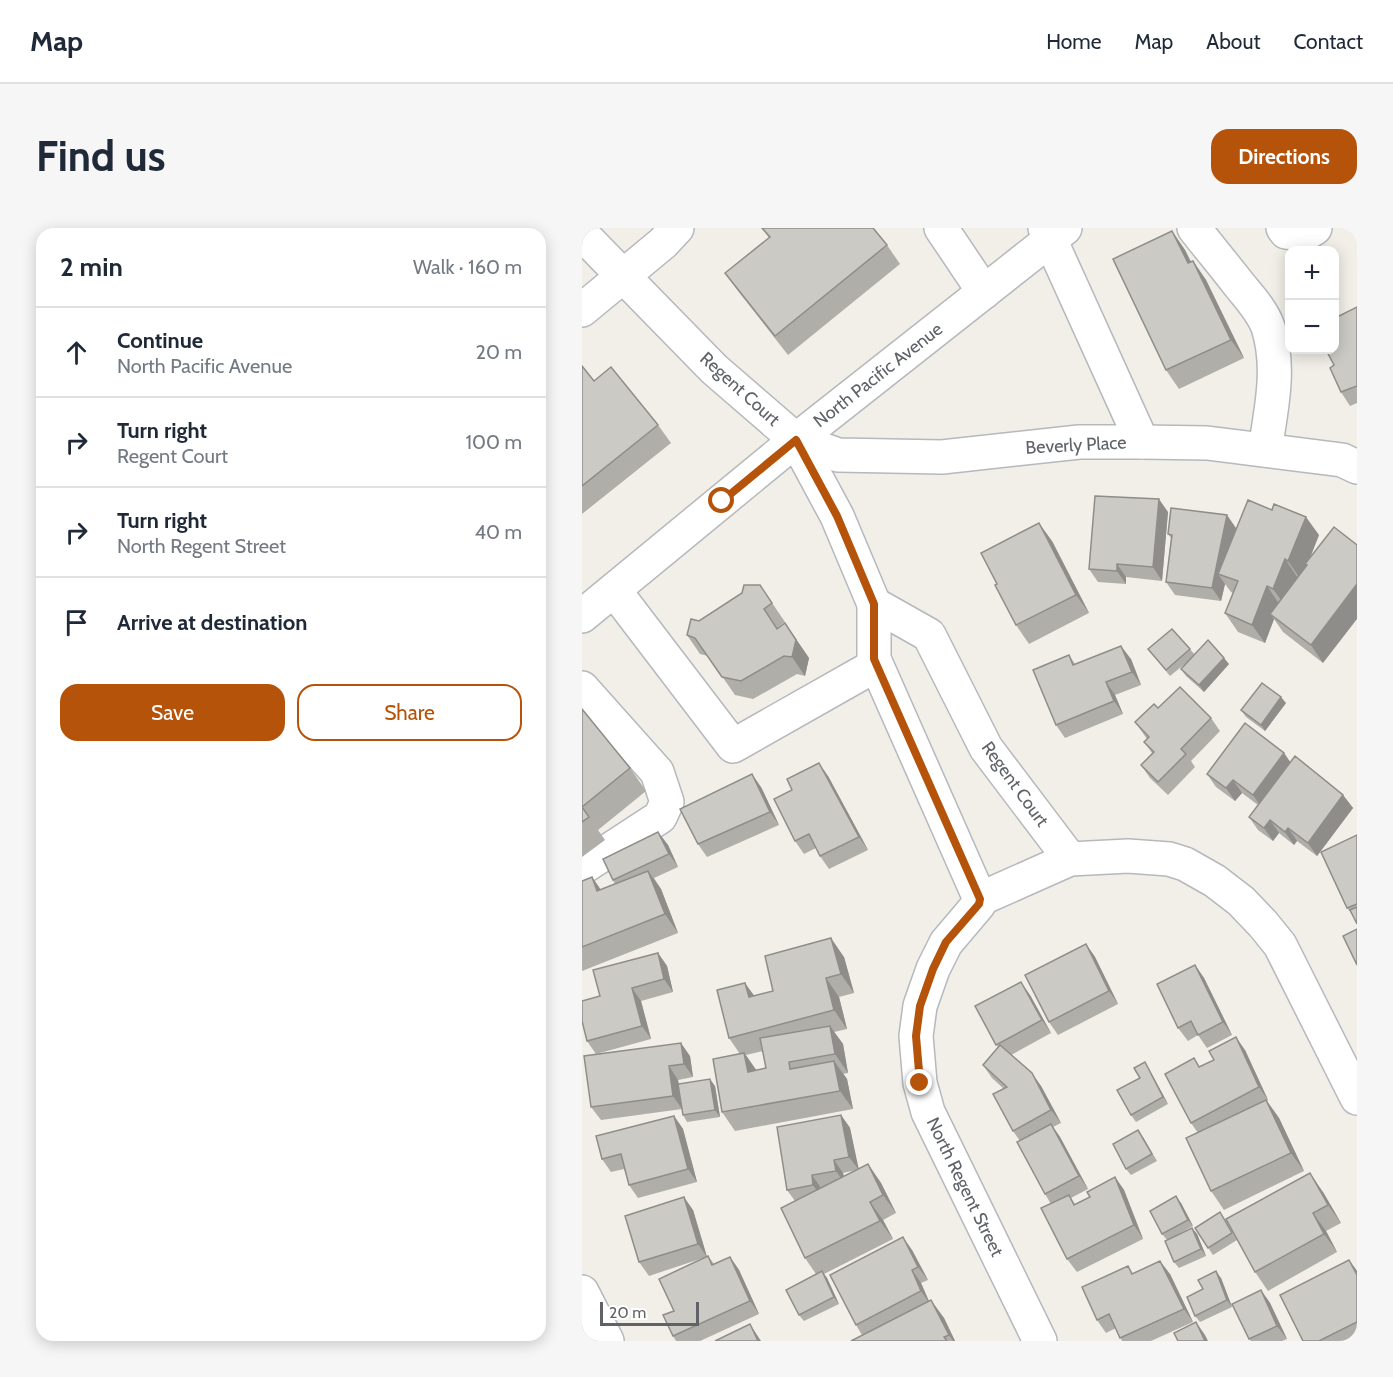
<!DOCTYPE html>
<html lang="en">
<head>
<meta charset="utf-8">
<style>
	body { margin:0; font-family:Cabin,sans-serif; background:#f6f6f7; color:#1f2937 }
	.controls { position:absolute; right:18px; top:18px; display:grid; overflow:hidden; border-radius:12px; box-shadow:0 3px 15px #0003 }
	.controls button { width:54px; height:54px; display:grid; place-items:center; padding:0; border:0; border-bottom:2px solid #e0e1e3; background:#fff; color:#1f2937; font:30px sans-serif }
	.scale { position:absolute; left:18px; bottom:15px; width:99px; box-sizing:border-box; padding-left:6px; border:3px solid #5f6368; border-top:0; font-size:16px; line-height:21px; white-space:nowrap; color:#5f6368; -webkit-text-stroke:4px #fff; paint-order:stroke }
	.stop { position:absolute; width:18px; height:18px; margin:-14px; border:4px solid #b45309; border-radius:50%; background:#fff }
	.stop.end { background:#b45309; border-color:#fff; box-shadow:0 2px 6px #0008 }
	.list { margin:0; padding:0; list-style:none }
	h2 { display:flex; justify-content:space-between; align-items:center; height:78px; margin:0; padding:0 24px; font-size:26px }
	h2 small { font-size:20px; font-weight:400; color:#747a83 }
	.list li { display:grid; grid-template-columns:39px 1fr auto; gap:18px; align-items:center; box-sizing:border-box; height:90px; padding:0 24px; border-top:2px solid #e0e1e3 }
	.list b { display:block; font-size:22px; white-space:nowrap }
	.list p { margin:0; font-size:20px; white-space:nowrap; color:#747a83 }
	.list em { font-size:20px; font-style:normal; color:#747a83 }
	.actions { display:flex; gap:12px; padding:18px 24px }
	.actions a { flex:1; padding:14px 0; border:2px solid #b45309; border-radius:18px; text-align:center; font-size:21px; color:#b45309 }
	.actions .main { background:#b45309; color:#fff }
	.icon { flex:none; width:33px; height:33px; fill:none; stroke:currentColor; stroke-width:2; stroke-linecap:round; stroke-linejoin:round }
	.map { position:relative; flex:none; width:775px; height:1113px; overflow:hidden; border-radius:18px }
	header { display:flex; align-items:center; gap:36px; box-sizing:border-box; height:84px; padding:0 30px; background:#fff; border-bottom:2px solid #e0e1e3 }
	header strong { font-size:28px }
	nav { display:flex; gap:33px; margin-inline-start:auto; font-size:21px }
	.intro { display:flex; align-items:center; justify-content:space-between; box-sizing:border-box; height:144px; padding:0 36px }
	h1 { margin:0; font-size:42px }
	.button { padding:15px 27px; border-radius:18px; background:#b45309; color:#fff; font-size:21px; font-weight:700 }
	main { display:flex; gap:36px; padding:0 36px }
	aside { flex:1; background:#fff; border-radius:18px; box-shadow:0 3px 15px #0003 }
	.map>svg:first-child { display:block }
</style>
</head>
<body>
<header>
<strong>Map</strong>
<nav><a>Home</a><a>Map</a><a>About</a><a>Contact</a></nav>
</header>
<div class="intro"><h1>Find us</h1><a class="button">Directions</a></div>
<main>
<aside>
<h2>2 min<small>Walk · 160 m</small></h2>
<ul class="list">
<li><svg class="icon" aria-label="ahead" viewBox="0 0 24 24"><path d="M12 20V5M6 11l6-6 6 6"/></svg><div><b>Continue</b><p>North Pacific Avenue</p></div><em>20 m</em></li>
<li><svg class="icon" aria-label="right" viewBox="0 0 24 24"><path d="M7 20v-9h11M14 6l5 5-5 5"/></svg><div><b>Turn right</b><p>Regent Court</p></div><em>100 m</em></li>
<li><svg class="icon" aria-label="right" viewBox="0 0 24 24"><path d="M7 20v-9h11M14 6l5 5-5 5"/></svg><div><b>Turn right</b><p>North Regent Street</p></div><em>40 m</em></li>
<li><svg class="icon" aria-label="arrive" viewBox="0 0 24 24"><path d="M6 21V4h12l-3 4 3 4H6"/></svg><div><b>Arrive at destination</b></div></li>
</ul>
<div class="actions"><a class="main">Save</a><a>Share</a></div>
</aside>
<div class="map">
<svg width="775" height="1113" viewBox="0 0 775 1113">
	<rect width="100%" height="100%" fill="#f1efe8"/>
	<g fill="none" stroke-linecap="round" stroke-linejoin="round">
		<g stroke="#b5b8bc" stroke-width="36">
			<g id="minor">
				<path d="M 359,0 L 402,64"/>
				<path d="M 463,0 L 560,214"/>
				<path d="M 612,0 C 626,18 641,36 655,54 C 666,68 680,82 686,99 C 699,140 689,182 683,222"/>
				<path d="M 701,0 L 704,4 L 723,6 L 733,0"/>
				<path d="M 0,6 L 132,141 L 214,212 L 255,288 L 292,376"/>
				<path d="M 0,82 L 81,15 L 95,0"/>
				<path d="M 214,212 L 256,227 L 360,229 L 497,214 L 560,214 L 625,215 L 760,232 L 775,239"/>
				<path d="M 32,362 L 151,518 L 294,437"/>
				<path d="M 0,388 L 214,212 L 483,0"/>
				<path d="M 0,460 L 75,544 L 85,574 L 78,589 L 0,640"/>
				<path d="M 398,671 L 292,431 L 292,376 L 347,407 L 404,520 L 488,631"/>
				<path d="M 398,671 L 488,631 L 546,628 L 587,631 L 603,636 L 633,653 L 659,673 L 681,696 L 698,717 L 775,870"/>
				<path d="M 398,671 L 397,676 L 364,715 L 351,741 L 338,778 L 334,808 L 338,855 L 346,884 L 458,1113"/>
				<path d="M 0,1064 L 25,1113"/>
			</g>
		</g>
		<use href="#minor" stroke="#fff" stroke-width="33"/>
	</g>
	<g fill="#afaea9" fill-rule="evenodd">
		<path d="M 180,0 L 291,0 L 305,17 L 318,36 L 206,127 L 156,63 L 143,45 L 187,10 Z"/>
		<path d="M 590,3 L 603,22 L 609,34 L 611,33 L 624,52 L 662,130 L 597,161 L 584,142 Z"/>
		<path d="M 775,79 L 775,175 L 768,178 L 759,164 L 752,137 Z"/>
		<path d="M 0,138 L 12,153 L 76,197 L 89,215 L 0,286 Z"/>
		<path d="M 586,284 L 580,353 L 544,349 L 544,356 L 516,354 L 507,341 Z"/>
		<path d="M 654,300 L 653,303 L 737,307 L 728,330 L 741,435 L 701,404 L 692,391 L 683,415 L 656,404 L 643,385 L 651,365 L 649,364 L 643,356 L 639,373 L 593,367 L 584,354 L 589,310 L 586,306 Z"/>
		<path d="M 470,313 L 507,385 L 447,416 L 434,397 Z"/>
		<path d="M 178,357 L 203,394 L 195,400 L 203,395 L 227,430 L 223,448 L 215,446 L 171,471 L 153,467 L 126,428 L 118,426 L 105,407 L 117,393 Z"/>
		<path d="M 566,421 L 608,421 L 613,427 L 647,436 L 622,464 L 604,448 L 599,441 L 609,431 L 588,448 Z"/>
		<path d="M 487,427 L 493,436 L 549,431 L 559,457 L 533,467 L 541,486 L 483,510 L 474,497 Z"/>
		<path d="M 704,475 L 683,503 L 664,489 L 659,482 Z"/>
		<path d="M 576,480 L 629,490 L 638,503 L 609,533 L 613,539 L 586,567 L 568,550 L 559,537 L 570,525 L 562,514 L 565,511 L 553,494 Z"/>
		<path d="M 0,481 L 48,540 L 64,563 L 16,602 L 23,612 L 0,629 Z"/>
		<path d="M 702,525 L 708,534 L 761,567 L 771,580 L 735,628 L 715,613 L 712,617 L 697,605 L 691,613 L 676,602 L 667,589 L 676,577 L 660,565 L 653,573 L 634,559 L 625,546 Z"/>
		<path d="M 246,548 L 286,622 L 247,641 L 238,628 L 234,620 L 222,626 L 213,613 Z"/>
		<path d="M 179,559 L 197,597 L 125,629 L 116,616 Z"/>
		<path d="M 76,604 L 86,617 L 96,639 L 72,650 L 79,661 L 96,705 L 0,743 L 0,653 L 10,649 L 19,662 L 33,656 L 31,652 Z"/>
		<path d="M 775,607 L 775,696 L 772,689 L 765,680 Z"/>
		<path d="M 504,716 L 513,729 L 536,776 L 476,807 L 467,794 Z"/>
		<path d="M 76,725 L 85,738 L 91,764 L 59,773 L 69,811 L 14,826 L 5,813 L 18,768 Z"/>
		<path d="M 262,729 L 272,765 L 257,769 L 265,801 L 252,804 L 261,816 L 266,845 L 261,846 L 265,851 L 271,881 L 153,903 L 140,884 L 158,826 L 147,810 L 172,768 L 191,763 ZM 181,823 L 184,840 L 174,842 L 164,827 Z"/>
		<path d="M 613,737 L 622,750 L 650,807 L 625,820 L 616,807 L 606,813 L 596,800 Z"/>
		<path d="M 448,767 L 469,805 L 429,827 L 459,858 L 479,895 L 471,899 L 478,909 L 506,961 L 489,970 L 493,976 L 508,969 L 533,949 L 542,962 L 561,1011 L 495,1044 L 485,1031 L 469,976 L 463,966 L 438,913 L 431,903 L 422,861 L 410,850 L 401,837 L 416,819 L 393,778 Z"/>
		<path d="M 663,822 L 686,872 L 685,873 L 697,890 L 722,943 L 642,982 L 629,963 L 616,905 L 609,895 L 612,830 L 618,839 Z"/>
		<path d="M 108,828 L 111,849 L 96,852 L 97,856 L 133,858 L 138,889 L 105,894 L 101,887 L 100,881 L 19,892 L 9,879 Z"/>
		<path d="M 567,841 L 586,876 L 554,894 L 549,887 L 558,850 Z"/>
		<path d="M 259,887 L 268,900 L 276,941 L 286,936 L 299,955 L 314,985 L 301,992 L 311,1011 L 242,1046 L 245,1050 L 257,1076 L 222,1093 L 217,1087 L 234,1046 L 223,1030 L 213,973 L 205,962 ZM 274,942 L 262,949 L 261,945 Z"/>
		<path d="M 92,888 L 101,901 L 115,954 L 56,970 L 47,957 L 42,941 L 29,944 L 20,931 Z"/>
		<path d="M 561,909 L 575,933 L 549,947 L 544,941 Z"/>
		<path d="M 741,964 L 759,995 L 744,1003 L 755,1024 L 686,1063 L 673,1044 Z"/>
		<path d="M 599,975 L 611,998 L 593,1008 L 610,1000 L 615,1006 L 624,1028 L 597,1040 L 592,1034 L 585,1012 L 580,1006 Z"/>
		<path d="M 111,982 L 125,1029 L 126,1028 L 132,1036 L 148,1029 L 157,1042 L 177,1086 L 118,1113 L 94,1113 L 91,1108 L 92,1083 L 121,1030 L 67,1048 L 57,1034 Z"/>
		<path d="M 643,991 L 655,1012 L 631,1027 L 613,1000 Z"/>
		<path d="M 330,1022 L 346,1052 L 339,1055 L 347,1073 L 362,1090 L 373,1113 L 269,1113 L 280,1107 L 274,1097 Z"/>
		<path d="M 767,1032 L 775,1043 L 775,1112 L 772,1113 L 721,1113 Z"/>
		<path d="M 546,1038 L 551,1046 L 588,1046 L 611,1094 L 569,1113 L 540,1113 L 534,1100 L 524,1105 L 515,1092 Z"/>
		<path d="M 639,1050 L 650,1079 L 618,1094 L 613,1088 L 621,1061 Z"/>
		<path d="M 679,1062 L 688,1075 L 705,1111 L 700,1113 L 669,1113 L 667,1111 Z"/>
	</g>
	<g fill="#8f8d8a">
		<path d="M 590,3 L 603,22 L 619,54 L 606,35 Z"/>
		<path d="M 611,33 L 624,52 L 662,130 L 649,112 Z"/>
		<path d="M 577,271 L 586,284 L 580,353 L 571,339 Z"/>
		<path d="M 645,287 L 654,300 L 644,349 L 636,346 L 643,356 L 639,373 L 630,360 Z"/>
		<path d="M 724,289 L 737,307 L 725,337 L 723,336 L 725,338 L 719,352 L 706,333 Z"/>
		<path d="M 457,295 L 470,313 L 507,385 L 494,367 Z"/>
		<path d="M 703,331 L 716,350 L 704,379 L 691,361 Z"/>
		<path d="M 535,336 L 544,349 L 544,356 L 535,343 Z"/>
		<path d="M 775,356 L 775,391 L 741,435 L 729,417 Z"/>
		<path d="M 685,358 L 698,377 L 688,386 L 692,391 L 683,415 L 670,397 Z"/>
		<path d="M 203,395 L 227,430 L 223,448 L 210,429 Z"/>
		<path d="M 539,418 L 549,431 L 559,457 L 550,444 Z"/>
		<path d="M 642,430 L 647,436 L 622,464 L 617,457 Z"/>
		<path d="M 524,454 L 533,467 L 541,486 L 532,473 Z"/>
		<path d="M 699,469 L 704,475 L 683,503 L 679,497 Z"/>
		<path d="M 702,525 L 711,538 L 680,580 L 671,567 Z"/>
		<path d="M 237,535 L 246,548 L 286,622 L 277,609 Z"/>
		<path d="M 170,546 L 179,559 L 197,597 L 188,584 Z"/>
		<path d="M 651,552 L 660,565 L 653,573 L 644,560 Z"/>
		<path d="M 761,567 L 771,580 L 735,628 L 726,615 Z"/>
		<path d="M 688,592 L 697,605 L 691,613 L 682,600 Z"/>
		<path d="M 706,600 L 715,613 L 712,617 L 703,604 Z"/>
		<path d="M 76,604 L 86,617 L 96,639 L 87,626 Z"/>
		<path d="M 66,643 L 79,661 L 96,705 L 83,686 Z"/>
		<path d="M 10,649 L 23,668 L 15,663 Z"/>
		<path d="M 249,710 L 262,729 L 272,765 L 259,746 Z"/>
		<path d="M 504,716 L 513,729 L 536,776 L 527,763 Z"/>
		<path d="M 76,725 L 85,738 L 91,764 L 82,751 Z"/>
		<path d="M 613,737 L 622,750 L 650,807 L 641,794 Z"/>
		<path d="M 244,750 L 257,769 L 265,801 L 252,782 Z"/>
		<path d="M 439,754 L 448,767 L 469,805 L 460,792 Z"/>
		<path d="M 163,755 L 176,773 L 167,769 Z"/>
		<path d="M 50,760 L 59,773 L 69,811 L 60,798 Z"/>
		<path d="M 248,798 L 261,816 L 266,845 L 253,826 Z"/>
		<path d="M 654,809 L 663,822 L 686,872 L 677,859 Z"/>
		<path d="M 99,815 L 108,828 L 111,849 L 102,836 Z"/>
		<path d="M 162,825 L 175,843 L 166,844 Z"/>
		<path d="M 252,833 L 265,851 L 271,881 L 258,863 Z"/>
		<path d="M 563,834 L 567,841 L 586,876 L 581,869 Z"/>
		<path d="M 87,838 L 96,852 L 100,881 L 91,868 Z"/>
		<path d="M 450,845 L 459,858 L 479,895 L 469,882 Z"/>
		<path d="M 128,851 L 133,858 L 138,889 L 133,882 Z"/>
		<path d="M 684,872 L 697,890 L 722,943 L 709,925 Z"/>
		<path d="M 259,887 L 268,900 L 277,942 L 267,929 Z"/>
		<path d="M 92,888 L 101,901 L 115,954 L 106,941 Z"/>
		<path d="M 469,896 L 478,909 L 506,961 L 497,948 Z"/>
		<path d="M 252,932 L 261,945 L 263,956 L 254,943 Z"/>
		<path d="M 286,936 L 299,955 L 314,985 L 301,967 Z"/>
		<path d="M 728,945 L 741,964 L 759,995 L 746,977 Z"/>
		<path d="M 230,947 L 239,960 L 240,970 L 231,957 Z"/>
		<path d="M 533,949 L 542,962 L 561,1011 L 552,997 Z"/>
		<path d="M 594,968 L 599,975 L 611,998 L 606,992 Z"/>
		<path d="M 102,969 L 111,982 L 125,1029 L 116,1016 Z"/>
		<path d="M 288,974 L 301,992 L 311,1011 L 298,993 Z"/>
		<path d="M 731,985 L 744,1003 L 755,1024 L 742,1006 Z"/>
		<path d="M 610,1000 L 615,1006 L 624,1028 L 619,1021 Z"/>
		<path d="M 321,1009 L 330,1022 L 346,1052 L 336,1039 Z"/>
		<path d="M 148,1029 L 157,1042 L 177,1086 L 168,1073 Z"/>
		<path d="M 767,1032 L 775,1043 L 775,1047 Z"/>
		<path d="M 578,1033 L 588,1046 L 611,1094 L 602,1081 Z"/>
		<path d="M 330,1042 L 339,1055 L 348,1076 L 339,1063 Z"/>
		<path d="M 240,1043 L 245,1050 L 257,1076 L 252,1069 Z"/>
		<path d="M 634,1043 L 639,1050 L 650,1079 L 645,1072 Z"/>
		<path d="M 679,1062 L 688,1075 L 705,1111 L 695,1098 Z"/>
		<path d="M 349,1072 L 362,1090 L 373,1113 L 371,1113 L 367,1107 Z"/>
		<path d="M 614,1094 L 623,1107 L 626,1113 L 623,1113 Z"/>
		<path d="M 168,1096 L 177,1110 L 179,1113 L 176,1113 Z"/>
	</g>
	<g fill="#cccac5" stroke="#8f8d8a" stroke-width="1.5">
		<path d="M 180,0 L 291,0 L 305,17 L 193,108 L 143,45 L 188,9 Z"/>
		<path d="M 590,3 L 606,35 L 611,33 L 649,112 L 584,142 L 531,31 Z"/>
		<path d="M 775,79 L 775,158 L 759,164 L 748,140 L 752,137 L 744,122 L 753,122 L 753,90 Z"/>
		<path d="M 0,138 L 12,153 L 29,139 L 76,197 L 0,258 Z"/>
		<path d="M 513,268 L 577,271 L 571,339 L 535,336 L 535,343 L 507,341 Z"/>
		<path d="M 666,272 L 690,282 L 692,276 L 724,289 L 706,333 L 703,331 L 691,361 L 685,358 L 670,397 L 643,385 L 656,353 L 636,346 Z"/>
		<path d="M 589,280 L 645,287 L 630,360 L 584,354 L 590,307 L 586,306 Z"/>
		<path d="M 457,295 L 494,367 L 434,397 L 413,357 L 415,356 L 399,325 Z"/>
		<path d="M 752,299 L 775,317 L 775,356 L 729,417 L 688,386 L 725,337 L 723,336 Z"/>
		<path d="M 162,357 L 178,357 L 190,375 L 182,381 L 195,401 L 203,395 L 214,412 L 210,429 L 202,428 L 159,453 L 140,449 L 113,410 L 105,407 L 109,391 L 117,393 L 160,365 Z"/>
		<path d="M 590,401 L 608,421 L 584,442 L 566,421 Z"/>
		<path d="M 626,412 L 642,430 L 617,457 L 599,441 Z"/>
		<path d="M 539,418 L 550,444 L 524,454 L 532,473 L 474,497 L 451,442 L 487,427 L 491,437 Z"/>
		<path d="M 680,455 L 699,469 L 679,497 L 659,482 Z"/>
		<path d="M 598,459 L 629,490 L 599,521 L 604,526 L 576,554 L 559,537 L 572,524 L 562,514 L 567,509 L 553,494 L 572,476 L 576,480 Z"/>
		<path d="M 0,481 L 48,540 L 0,579 Z"/>
		<path d="M 663,495 L 702,525 L 671,567 L 651,552 L 644,560 L 625,546 Z"/>
		<path d="M 713,528 L 761,567 L 726,615 L 706,600 L 703,604 L 688,592 L 682,600 L 667,589 Z"/>
		<path d="M 237,535 L 277,609 L 238,628 L 227,606 L 213,613 L 192,571 L 210,562 L 205,551 Z"/>
		<path d="M 170,546 L 188,584 L 116,616 L 98,581 Z"/>
		<path d="M 0,579 L 7,589 L 0,594 Z"/>
		<path d="M 76,604 L 87,626 L 31,652 L 21,631 Z"/>
		<path d="M 775,607 L 775,676 L 765,680 L 739,624 Z"/>
		<path d="M 66,643 L 83,686 L 0,719 L 0,653 L 10,649 L 15,663 Z"/>
		<path d="M 775,679 L 775,696 L 768,682 Z"/>
		<path d="M 775,701 L 775,737 L 761,708 Z"/>
		<path d="M 249,710 L 259,746 L 244,750 L 252,782 L 147,810 L 135,762 L 163,755 L 167,769 L 191,763 L 183,728 Z"/>
		<path d="M 504,716 L 527,763 L 467,794 L 443,747 Z"/>
		<path d="M 76,725 L 82,751 L 50,760 L 60,798 L 5,813 L 0,793 L 0,773 L 18,768 L 11,742 Z"/>
		<path d="M 613,737 L 641,794 L 616,807 L 609,793 L 596,800 L 575,756 Z"/>
		<path d="M 439,754 L 460,792 L 414,817 L 393,778 Z"/>
		<path d="M 248,798 L 253,826 L 207,834 L 208,841 L 252,833 L 258,863 L 140,884 L 131,831 L 162,825 L 166,844 L 184,840 L 178,810 Z"/>
		<path d="M 654,809 L 677,859 L 609,895 L 583,846 L 612,830 L 617,839 L 632,832 L 627,823 Z"/>
		<path d="M 99,815 L 102,836 L 87,838 L 91,868 L 9,879 L 2,828 Z"/>
		<path d="M 418,817 L 450,845 L 469,882 L 431,903 L 411,866 L 425,859 L 401,837 Z"/>
		<path d="M 563,834 L 581,869 L 549,887 L 535,862 L 558,850 L 552,840 Z"/>
		<path d="M 128,851 L 133,882 L 101,887 L 96,856 Z"/>
		<path d="M 684,872 L 709,925 L 629,963 L 604,910 Z"/>
		<path d="M 259,887 L 267,929 L 252,932 L 254,943 L 230,947 L 231,957 L 205,962 L 195,899 Z"/>
		<path d="M 92,888 L 106,941 L 47,957 L 39,926 L 20,931 L 14,908 Z"/>
		<path d="M 469,896 L 497,948 L 463,966 L 435,914 Z"/>
		<path d="M 556,902 L 570,926 L 544,941 L 531,916 Z"/>
		<path d="M 286,936 L 301,967 L 288,974 L 298,993 L 223,1030 L 199,980 Z"/>
		<path d="M 728,945 L 746,977 L 731,985 L 742,1006 L 673,1044 L 644,991 Z"/>
		<path d="M 533,949 L 552,997 L 485,1031 L 459,980 L 487,967 L 492,977 L 508,969 L 505,964 Z"/>
		<path d="M 594,968 L 606,992 L 580,1006 L 568,983 Z"/>
		<path d="M 102,969 L 116,1016 L 57,1034 L 43,988 Z"/>
		<path d="M 638,984 L 650,1005 L 626,1020 L 613,1000 Z"/>
		<path d="M 610,1000 L 619,1021 L 592,1034 L 583,1013 Z"/>
		<path d="M 321,1009 L 336,1039 L 330,1042 L 339,1063 L 274,1097 L 248,1047 Z"/>
		<path d="M 126,1028 L 130,1037 L 148,1029 L 168,1073 L 91,1108 L 81,1087 L 92,1083 L 77,1051 Z"/>
		<path d="M 767,1032 L 775,1047 L 775,1094 L 737,1113 L 721,1113 L 698,1067 Z"/>
		<path d="M 578,1033 L 602,1081 L 538,1110 L 527,1086 L 515,1092 L 500,1059 L 546,1038 L 550,1046 Z"/>
		<path d="M 240,1043 L 252,1069 L 217,1087 L 204,1062 Z"/>
		<path d="M 634,1043 L 645,1072 L 613,1088 L 605,1069 L 621,1061 L 616,1052 Z"/>
		<path d="M 679,1062 L 695,1098 L 667,1111 L 650,1076 Z"/>
		<path d="M 349,1072 L 367,1107 L 362,1109 L 365,1113 L 269,1113 Z"/>
		<path d="M 614,1094 L 623,1113 L 596,1113 L 592,1105 Z"/>
		<path d="M 168,1096 L 176,1113 L 133,1113 Z"/>
	</g>
	<g fill="none" stroke-linecap="round" stroke-linejoin="round">
		<path stroke="#b45309" stroke-width="8" d="M 140,273 L 214,212 L 255,288 L 292,376 L 292,431 L 398,671 L 397,676 L 364,714 L 351,741 L 338,778 L 334,808 L 338,855"/>
	</g>
	<g text-anchor="middle" stroke-width="6" stroke-linejoin="round" paint-order="stroke">
		<g font-size="18" fill="#5f6368" stroke="#fff">
			<text transform="translate(296 147) rotate(-38)" y="6">North Pacific Avenue</text>
			<text transform="translate(158 161) rotate(42)" y="6">Regent Court</text>
			<text transform="translate(494 217) rotate(-3)" y="6">Beverly Place</text>
			<text transform="translate(433 556) rotate(54)" y="6">Regent Court</text>
			<text transform="translate(383 959) rotate(64)" y="6">North Regent Street</text>
		</g>
	</g>
</svg>
<div class="controls">
<button>+</button>
<button>−</button>
</div>
<div class="scale">20 m</div>
<div class="stop" style="left:140px;top:273px"></div>
<div class="stop end" style="left:338px;top:855px"></div>
</div>
</main>
</body>
</html>
